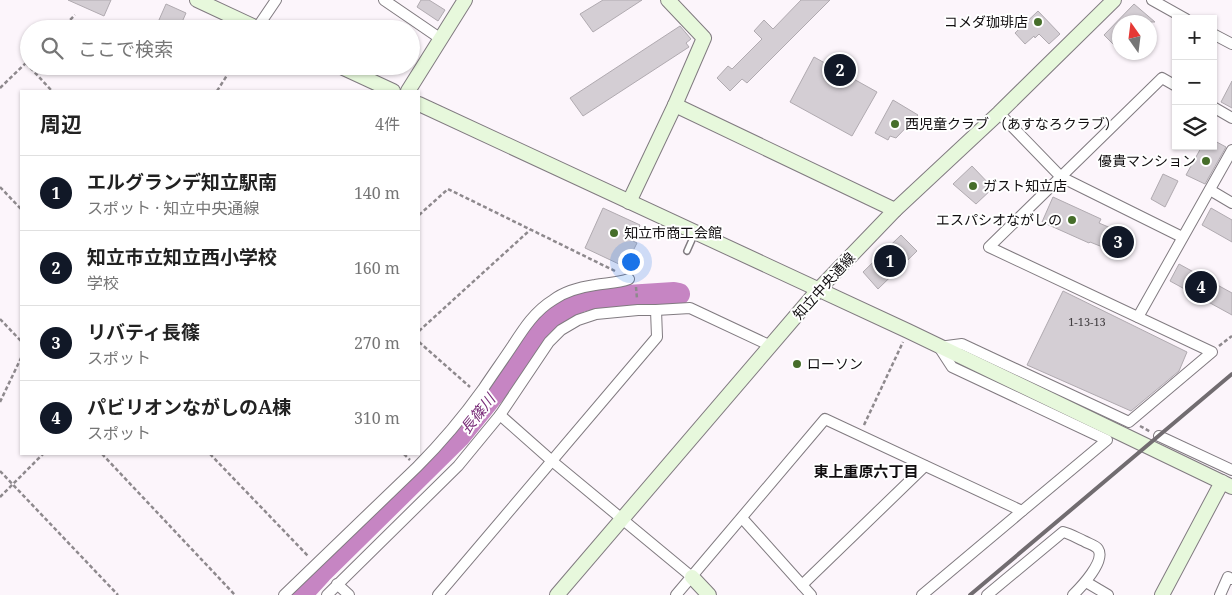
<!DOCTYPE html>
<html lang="ja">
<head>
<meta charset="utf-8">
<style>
	body { margin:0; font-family:"Noto Serif","Noto Sans JP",serif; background:#f6f6f6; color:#222 }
	.controls { position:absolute; right:15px; top:15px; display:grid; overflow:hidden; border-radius:0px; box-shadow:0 1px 4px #0004 }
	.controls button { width:45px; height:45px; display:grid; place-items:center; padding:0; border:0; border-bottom:1px solid #e0e0e0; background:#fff; color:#222; font:25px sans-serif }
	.compass { position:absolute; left:1112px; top:15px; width:45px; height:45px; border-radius:50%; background:#fff; box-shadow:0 1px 4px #0004; rotate:346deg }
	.you { position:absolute; left:630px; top:261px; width:18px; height:18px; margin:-12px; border:4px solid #fff; border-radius:50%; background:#1a73e8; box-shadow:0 0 0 8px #1a73e833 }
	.badge { display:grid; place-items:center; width:32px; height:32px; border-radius:50%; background:#111827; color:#fff; font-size:16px; font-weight:700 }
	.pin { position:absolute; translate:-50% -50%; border:2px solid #fff; box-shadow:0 1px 5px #0006 }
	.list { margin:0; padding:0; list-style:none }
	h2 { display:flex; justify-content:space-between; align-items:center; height:65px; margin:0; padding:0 20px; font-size:21px }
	h2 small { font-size:16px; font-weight:400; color:#767676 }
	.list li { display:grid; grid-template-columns:32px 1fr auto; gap:15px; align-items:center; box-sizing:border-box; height:75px; padding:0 20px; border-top:1px solid #e0e0e0 }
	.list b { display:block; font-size:19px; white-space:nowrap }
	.list p { margin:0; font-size:16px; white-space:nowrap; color:#767676 }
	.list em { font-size:16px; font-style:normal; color:#767676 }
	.icon { flex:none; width:28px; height:28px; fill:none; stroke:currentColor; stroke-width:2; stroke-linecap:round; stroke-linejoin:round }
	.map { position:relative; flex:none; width:1232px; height:595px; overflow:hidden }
	.search { position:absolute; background:#fff; box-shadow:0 1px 4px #0004; left:20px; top:20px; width:400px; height:55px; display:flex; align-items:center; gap:12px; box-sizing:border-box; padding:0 18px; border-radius:28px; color:#767676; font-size:19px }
	.panel { position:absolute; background:#fff; box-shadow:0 1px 4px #0004; left:20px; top:90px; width:400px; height:365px; border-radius:0px }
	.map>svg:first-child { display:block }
</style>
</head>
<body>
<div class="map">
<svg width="1232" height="595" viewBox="0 0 1232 595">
	<rect width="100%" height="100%" fill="#fcf5fb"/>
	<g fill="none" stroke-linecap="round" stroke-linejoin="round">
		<path stroke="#c685c3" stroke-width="22" d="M 301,595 L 321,573 L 459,437 L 497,390 L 541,326 L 564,309 L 581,301 L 596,298 L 674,293 L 679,294"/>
	</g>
	<g fill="#d4ced4" stroke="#b0aab0">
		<path d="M 68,0 L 111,0 L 104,16 Z"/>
		<path d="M 421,0 L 429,0 L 445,10 L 438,21 L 417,7 Z"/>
		<path d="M 603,0 L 642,0 L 593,32 L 580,14 Z"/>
		<path d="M 801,0 L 830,0 L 747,83 L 742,79 L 730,91 L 717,78 L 728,66 L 732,69 L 762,39 L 754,31 L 764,20 L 773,29 Z"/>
		<path d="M 166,4 L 186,13 L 179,29 L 155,29 Z"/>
		<path d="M 1134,4 L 1155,22 L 1120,22 L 1120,51 L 1104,35 Z"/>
		<path d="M 1038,11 L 1060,34 L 1049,44 L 1039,34 L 1035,38 L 1034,36 L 1025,44 L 1015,33 Z"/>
		<path d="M 680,26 L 691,39 L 686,43 L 689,47 L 583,116 L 570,98 Z"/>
		<path d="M 814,57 L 877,92 L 852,136 L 790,102 Z"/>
		<path d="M 1232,81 L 1232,108 L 1221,102 Z"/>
		<path d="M 893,100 L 918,115 L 896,138 L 890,136 L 888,140 L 875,133 Z"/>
		<path d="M 1213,140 L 1226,147 L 1205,184 L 1186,175 L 1202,146 L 1213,146 Z"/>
		<path d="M 972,166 L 993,188 L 976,204 L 953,184 Z"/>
		<path d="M 1163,174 L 1178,181 L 1165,207 L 1151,199 Z"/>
		<path d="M 1053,197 L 1101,219 L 1099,223 L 1134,238 L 1125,256 L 1090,242 L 1089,243 L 1042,222 Z"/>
		<path d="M 603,208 L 640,225 L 633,241 L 637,243 L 632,253 L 627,251 L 621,265 L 585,248 Z"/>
		<path d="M 1211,208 L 1232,220 L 1232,242 L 1202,225 Z"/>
		<path d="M 901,235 L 917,251 L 878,289 L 863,272 Z"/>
		<path d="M 1179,264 L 1232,293 L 1232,315 L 1170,281 Z"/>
		<path d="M 1063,291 L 1187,352 L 1179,371 L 1131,411 L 1027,365 Z"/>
	</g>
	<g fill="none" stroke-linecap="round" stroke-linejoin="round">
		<g stroke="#817b80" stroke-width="8">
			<path id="lane" d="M 687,251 L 695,233"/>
		</g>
		<g stroke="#817b80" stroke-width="12">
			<g id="street">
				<path d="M 384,0 L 441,39"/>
				<path d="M 1152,0 L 1186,19"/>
				<path d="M 257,28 L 276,0"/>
				<path d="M 1213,34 L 1232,44"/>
				<path d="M 1213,107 L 1232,118"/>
				<path d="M 999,113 L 1061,177 L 1182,237"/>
				<path d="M 1210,190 L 1232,203"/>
				<path d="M 656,310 L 690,308 L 771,346"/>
				<path d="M 1138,317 L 1232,150"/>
				<path d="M 500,415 L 552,461 L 692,577"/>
				<path d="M 1159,436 L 1232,470"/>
				<path d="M 1022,511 L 1107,440 L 952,367 L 939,347 L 962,344 L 1129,422 L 1212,352 L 989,247 L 1162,78 L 1176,86"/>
				<path d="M 742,518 L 811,595"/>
				<path d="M 1086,582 L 1108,595"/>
				<path d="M 337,584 L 349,595"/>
				<path d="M 802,585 L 925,466"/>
				<path d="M 284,595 L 417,467 C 441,443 463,417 483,389 C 493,374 503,360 513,345 C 524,328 535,311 553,300 C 565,291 581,287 595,285 C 607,283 618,283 629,279"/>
				<path d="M 327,595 L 458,466 L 500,415 L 549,342 L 561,330 L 578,320 L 596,314 L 638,310 L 656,310 L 657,337 L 438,595"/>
				<path d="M 676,595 L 825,419 L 1022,511 L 922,595"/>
				<path d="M 987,595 L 1063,532 C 1071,534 1077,538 1084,541 C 1089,544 1095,545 1098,549 C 1106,561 1081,587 1073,595"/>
				<path d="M 1220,595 L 1228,577 L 1232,579"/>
			</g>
		</g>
		<g stroke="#817b80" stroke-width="16">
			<g id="secondary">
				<path d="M 197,0 L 259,29"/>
				<path d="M 339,66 L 393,91"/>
				<path d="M 408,91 L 465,0"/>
				<path d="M 419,104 L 908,331 L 1232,487"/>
				<path d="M 675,105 L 895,210"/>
				<path d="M 629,202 L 675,105 L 704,38 L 668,0"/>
				<path d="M 692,577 L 709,595"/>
				<path d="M 557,595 L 819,289 L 895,210 L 999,113 L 1114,0"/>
				<path d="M 1162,595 L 1222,482"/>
			</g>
		</g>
		<g stroke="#8e898d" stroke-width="2.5" stroke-dasharray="4 2.5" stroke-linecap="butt">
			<path d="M 61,29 L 75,15"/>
			<path d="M 26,63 L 52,91"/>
			<path d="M 0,88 L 29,60"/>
			<path d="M 217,91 L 233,66"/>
			<path d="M 0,187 L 21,209"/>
			<path d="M 419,215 L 448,189 L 615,271"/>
			<path d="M 636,287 L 637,299"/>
			<path d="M 0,319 L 21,341"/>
			<path d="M 419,331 L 530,230"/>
			<path d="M 419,342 L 470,387"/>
			<path d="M 1219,346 L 1232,336"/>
			<path d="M 0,402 L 21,358"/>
			<path d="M 864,425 L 903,342"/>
			<path d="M 1140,426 L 1151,432"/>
			<path d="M 102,454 L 235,595"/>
			<path d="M 210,454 L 309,557"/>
			<path d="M 404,454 L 410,460"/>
			<path d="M 0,471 L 118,595"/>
			<path d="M 0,497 L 43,454"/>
		</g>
		<use href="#lane" stroke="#fff" stroke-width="5"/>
		<use href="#street" stroke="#fff" stroke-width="10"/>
		<use href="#secondary" stroke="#e7f8dc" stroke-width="14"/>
		<path stroke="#716c70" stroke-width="4" d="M 970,595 L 1232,374"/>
	</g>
	<g fill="#466e2a" stroke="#fff" stroke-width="2">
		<circle cx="1038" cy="22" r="5"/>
		<circle cx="895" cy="124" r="5"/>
		<circle cx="1206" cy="161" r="5"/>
		<circle cx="973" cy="186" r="5"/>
		<circle cx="1072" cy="220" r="5"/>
		<circle cx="614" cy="233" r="5"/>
		<circle cx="797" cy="364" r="5"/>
	</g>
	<g text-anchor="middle" stroke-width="4" stroke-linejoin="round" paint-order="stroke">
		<g font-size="11" fill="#423e41">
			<text x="1087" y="326">1-13-13</text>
		</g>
		<g font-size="14" fill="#110e10" stroke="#fff" text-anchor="start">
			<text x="1028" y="27" text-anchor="end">コメダ珈琲店</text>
			<text x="905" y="129">西児童クラブ （あすなろクラブ）</text>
			<text x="1196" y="166" text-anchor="end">優貴マンション</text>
			<text x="983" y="191">ガスト知立店</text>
			<text x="1062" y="225" text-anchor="end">エスパシオながしの</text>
			<text x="624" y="238">知立市商工会館</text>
			<text x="807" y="369">ローソン</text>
		</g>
		<g font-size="14" fill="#110e10" stroke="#fff">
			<text transform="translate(824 286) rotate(-48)" y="5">知立中央通線</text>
		</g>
		<g font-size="15" font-style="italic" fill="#7a2d79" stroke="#fff">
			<text transform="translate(478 414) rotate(-51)" y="5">長篠川</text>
		</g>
		<g font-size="15" font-weight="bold" fill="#110e10" stroke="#fff">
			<text x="866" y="477">東上重原六丁目</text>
		</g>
	</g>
</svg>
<div class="controls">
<button>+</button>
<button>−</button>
<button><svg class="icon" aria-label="layers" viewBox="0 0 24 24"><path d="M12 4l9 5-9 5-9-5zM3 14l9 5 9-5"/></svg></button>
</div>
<svg class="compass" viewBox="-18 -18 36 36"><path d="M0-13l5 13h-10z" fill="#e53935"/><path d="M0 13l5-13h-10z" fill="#767676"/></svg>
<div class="you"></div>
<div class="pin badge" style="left:890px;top:261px">1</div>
<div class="pin badge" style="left:840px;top:70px">2</div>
<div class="pin badge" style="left:1118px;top:242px">3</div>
<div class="pin badge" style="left:1201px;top:287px">4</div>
<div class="search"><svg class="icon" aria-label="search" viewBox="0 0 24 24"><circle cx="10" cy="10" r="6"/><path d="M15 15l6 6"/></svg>ここで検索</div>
<section class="panel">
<h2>周辺<small>4件</small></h2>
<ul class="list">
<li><span class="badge">1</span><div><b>エルグランデ知立駅南</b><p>スポット · 知立中央通線</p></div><em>140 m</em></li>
<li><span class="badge">2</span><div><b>知立市立知立西小学校</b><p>学校</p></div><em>160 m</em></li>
<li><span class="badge">3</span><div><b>リバティ長篠</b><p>スポット</p></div><em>270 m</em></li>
<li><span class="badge">4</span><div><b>パビリオンながしのA棟</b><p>スポット</p></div><em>310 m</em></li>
</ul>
</section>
</div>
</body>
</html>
